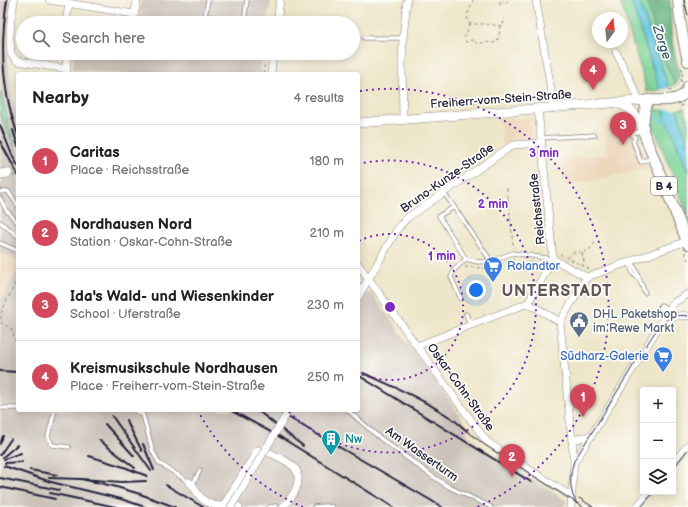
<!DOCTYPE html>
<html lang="en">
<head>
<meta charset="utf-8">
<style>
	body { margin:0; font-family:"Balsamiq Sans",sans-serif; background:#f2f2f2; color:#222 }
	.controls { position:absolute; right:12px; bottom:12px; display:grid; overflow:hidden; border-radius:4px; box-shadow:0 2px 10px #0003 }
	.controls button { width:36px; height:36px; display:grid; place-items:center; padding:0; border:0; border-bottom:1px solid #e0e0e0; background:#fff; color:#222; font:20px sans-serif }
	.compass { position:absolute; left:592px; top:12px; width:36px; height:36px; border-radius:50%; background:#fff; box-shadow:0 2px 10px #0003; rotate:15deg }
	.you { position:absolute; left:476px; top:290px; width:14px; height:14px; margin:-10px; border:3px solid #fff; border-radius:50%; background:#1a73e8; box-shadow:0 0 0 6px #1a73e833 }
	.badge { display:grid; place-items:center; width:26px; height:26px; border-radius:50%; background:#d1495b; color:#fff; font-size:13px; font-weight:700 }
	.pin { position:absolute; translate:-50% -33px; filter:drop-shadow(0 1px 2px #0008) }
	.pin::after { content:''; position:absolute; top:21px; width:14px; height:12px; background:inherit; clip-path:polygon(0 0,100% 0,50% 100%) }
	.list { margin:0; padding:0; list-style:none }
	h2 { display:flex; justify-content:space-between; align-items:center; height:52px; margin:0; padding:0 16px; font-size:17px }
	h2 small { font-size:13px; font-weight:400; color:#767676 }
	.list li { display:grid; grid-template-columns:26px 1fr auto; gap:12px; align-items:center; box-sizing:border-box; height:72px; padding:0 16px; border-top:1px solid #e0e0e0 }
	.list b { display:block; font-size:15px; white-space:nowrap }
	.list p { margin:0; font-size:13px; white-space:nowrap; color:#767676 }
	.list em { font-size:13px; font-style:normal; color:#767676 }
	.icon { flex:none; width:22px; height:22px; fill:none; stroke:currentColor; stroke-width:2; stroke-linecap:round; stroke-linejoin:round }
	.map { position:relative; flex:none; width:688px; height:507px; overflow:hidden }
	.search { position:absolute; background:#fff; box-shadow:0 2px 10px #0003; left:16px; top:16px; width:344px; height:44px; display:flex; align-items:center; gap:10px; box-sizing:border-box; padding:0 14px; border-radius:22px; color:#767676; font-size:15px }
	.panel { position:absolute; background:#fff; box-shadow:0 2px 10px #0003; left:16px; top:72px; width:344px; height:340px; border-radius:4px }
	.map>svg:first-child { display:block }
</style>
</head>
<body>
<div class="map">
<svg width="688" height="507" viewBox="0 0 688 507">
	<rect width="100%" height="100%" fill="#fdfcf7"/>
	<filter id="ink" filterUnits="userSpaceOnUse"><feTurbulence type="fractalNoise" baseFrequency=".025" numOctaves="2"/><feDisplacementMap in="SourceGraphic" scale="8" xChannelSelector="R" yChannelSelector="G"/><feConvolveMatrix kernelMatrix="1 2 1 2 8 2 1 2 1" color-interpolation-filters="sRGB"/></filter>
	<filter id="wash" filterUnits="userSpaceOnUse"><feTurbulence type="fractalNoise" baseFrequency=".012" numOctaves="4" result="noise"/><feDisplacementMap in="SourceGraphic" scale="16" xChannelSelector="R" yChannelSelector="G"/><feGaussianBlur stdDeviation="0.9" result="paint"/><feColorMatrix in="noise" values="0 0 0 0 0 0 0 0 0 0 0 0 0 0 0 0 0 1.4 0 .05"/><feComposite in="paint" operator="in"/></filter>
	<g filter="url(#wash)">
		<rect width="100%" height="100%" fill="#eee6c9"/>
		<g fill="#edd7bb">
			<path d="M 627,116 L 637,138 L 649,169 L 563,186 L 562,159 L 608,154 L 602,120 Z"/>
			<path d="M 528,117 L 531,119 L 533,138 L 516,139 L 510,141 L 502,147 L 500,120 Z"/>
			<path d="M 0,253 L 18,260 L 18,269 L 0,303 Z"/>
		</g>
		<g fill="#ccc2b9">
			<path d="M 0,0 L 11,0 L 7,43 L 8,61 L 11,88 L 18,119 L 18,260 L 0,253 L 0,114 L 15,147 L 10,130 L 0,91 Z"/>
			<path d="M 141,0 L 271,0 L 267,23 L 138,23 Z"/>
			<path d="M 73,53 L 263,53 L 260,74 L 119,74 L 73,69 Z"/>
			<path d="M 18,269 L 18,410 L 358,410 L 358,301 L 359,302 L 362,296 L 371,292 L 443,391 L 469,429 L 466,433 L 484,450 L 567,501 L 563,507 L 0,507 L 0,303 Z"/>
		</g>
		<g fill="#7ad297" stroke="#4e7a69">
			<path d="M 620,0 L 631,0 L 660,90 L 646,92 L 644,80 Z"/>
			<path d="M 639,0 L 646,0 L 662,55 L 675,84 L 669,88 Z"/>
			<path d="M 0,91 L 10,130 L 17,153 L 0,114 Z"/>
			<path d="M 684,108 L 688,120 L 688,144 L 677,109 Z"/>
			<path d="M 651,110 L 664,110 L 665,122 L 671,129 L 688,173 L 688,215 L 653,125 Z"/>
		</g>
		<path fill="#63b480" stroke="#426b5e" d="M 662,0 L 670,0 L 671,32 L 674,52 L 680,73 L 678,82 L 675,84 L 662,55 L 647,3 Z"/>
		<path fill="#5fc6dc" stroke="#40748c" d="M 631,0 L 639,0 L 664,75 L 677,109 L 688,144 L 688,173 L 671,129 L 665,122 L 664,110 L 660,90 Z"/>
		<path fill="#eee6c9" d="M 671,87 L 679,109 L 662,110 L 658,91 Z"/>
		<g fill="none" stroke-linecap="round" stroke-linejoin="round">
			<path stroke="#5fc6dc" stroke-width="2" d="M 653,116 L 667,122"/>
		</g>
	</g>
	<g filter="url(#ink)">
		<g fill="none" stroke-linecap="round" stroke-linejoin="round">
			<path stroke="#c5bfad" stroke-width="9" stroke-dasharray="9 4.5" stroke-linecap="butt" d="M 8,173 L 18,172"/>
			<g stroke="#888482" stroke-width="5">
				<g id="lane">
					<path d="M 208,0 L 205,16 L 244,22 L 247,0"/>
					<path d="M 364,38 L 403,38"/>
					<path d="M 642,131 L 632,133 L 635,138 L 633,141 L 641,162 L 652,158"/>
					<path d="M 541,138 L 595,135"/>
					<path d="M 0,192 L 8,191 L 18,206"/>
					<path d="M 444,193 L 454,207 L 439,216 L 466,259 L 478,262 L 491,261 L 513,253 L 552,259"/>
					<path d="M 0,198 L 6,210 L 18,223"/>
					<path d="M 454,207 L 491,261"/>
					<path d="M 0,222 L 18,236"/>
					<path d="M 0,243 L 18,251"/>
					<path d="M 632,261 L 645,293"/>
					<path d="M 629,262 L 633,274 L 638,278"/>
					<path d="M 358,285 L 364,287"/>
					<path d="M 461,299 L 451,277 L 455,269 L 466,259"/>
					<path d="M 661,305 L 669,309"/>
					<path d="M 660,307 L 667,312"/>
					<path d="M 466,314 L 470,324"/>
					<path d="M 0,408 L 18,408"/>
					<path d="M 55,410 L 48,436 L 52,445 L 69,447"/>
					<path d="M 135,410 L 143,415 L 153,452 L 159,463 L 189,482"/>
					<path d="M 347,410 L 352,414 L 380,438 L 432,476 L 449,487 L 491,507"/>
					<path d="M 193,484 L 200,470"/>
					<path d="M 269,507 L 276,506"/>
					<path d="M 314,507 L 324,506 L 332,507"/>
				</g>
			</g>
			<g stroke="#888482" stroke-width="8">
				<g id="street">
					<path d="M 14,0 L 11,20 L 10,38 L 11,54 L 17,61 L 67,69"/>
					<path d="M 49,0 L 134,14"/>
					<path d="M 536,0 L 554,108"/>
					<path d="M 66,23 L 69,3"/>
					<path d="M 133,23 L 137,0"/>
					<path d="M 277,23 L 280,0"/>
					<path d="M 616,52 L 640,101"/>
					<path d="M 66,53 L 67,74"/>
					<path d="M 271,74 L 273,53"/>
					<path d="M 538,109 L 553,259"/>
					<path d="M 403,120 L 402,65 L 403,38 L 407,0"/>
					<path d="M 553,259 L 587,277"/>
					<path d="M 358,264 L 417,346 L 487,442 L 572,497"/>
					<path d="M 587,277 L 687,241"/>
					<path d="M 358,297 L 398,228 L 407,218 L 513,145 L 542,143"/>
					<path d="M 528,303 L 553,259"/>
					<path d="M 528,303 L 560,322"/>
					<path d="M 560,322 L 574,461 L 571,507"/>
					<path d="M 560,322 L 587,277"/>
					<path d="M 662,322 C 670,317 678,314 688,316"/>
					<path d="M 417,346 L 528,303"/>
					<path d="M 647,346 L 669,309 L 675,302 L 688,294"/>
					<path d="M 572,440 L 590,436"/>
					<path d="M 268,452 C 276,456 290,462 295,468 C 304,481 292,498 283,507"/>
					<path d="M 574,463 L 644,351"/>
					<path d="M 673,463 L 688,445"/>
					<path d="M 189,482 C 193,484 194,487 196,491 C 202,501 212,506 223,506 L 257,451 L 258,450"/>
					<path d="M 233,504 L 239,507"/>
					<path d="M 637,507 L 649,492"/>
				</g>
			</g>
			<g stroke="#888482" stroke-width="10">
				<g id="secondary">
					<path d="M 619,104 C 635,109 636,117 643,130"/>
					<path d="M 358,123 L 648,100"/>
					<path d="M 0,174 L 8,173"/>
				</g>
			</g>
			<g stroke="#888482" stroke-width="12">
				<g id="primary">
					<path d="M 678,0 C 680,21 683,41 688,61"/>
					<path d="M 688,86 C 687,89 686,93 683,95 C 674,102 659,100 648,100 C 644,111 643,119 643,131 L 688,244"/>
				</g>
			</g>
			<g stroke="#888482" stroke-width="1" stroke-dasharray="3 3" stroke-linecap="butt">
				<path d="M 473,0 C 472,10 463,13 470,24 L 484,24 L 503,26 L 504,18"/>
				<path d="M 500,2 L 507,3 L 507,0"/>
				<path d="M 500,5 L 500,0"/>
				<path d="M 470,24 C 469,30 465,33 464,39 L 466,42 L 472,40 L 478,44 L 485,42 L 493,43 L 496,42 L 499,37 L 500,26"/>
				<path d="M 263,74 L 265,60"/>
				<path d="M 681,82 L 683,73 L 681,66"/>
				<path d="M 669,91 L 673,90 L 679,84"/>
				<path d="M 680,106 L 688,105"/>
				<path d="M 507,188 L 513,244 L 514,248"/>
				<path d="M 507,199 L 509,199"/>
				<path d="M 685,252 L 688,260"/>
				<path d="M 582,253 L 584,262 L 583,266"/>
				<path d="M 560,254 L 589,269"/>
				<path d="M 569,258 L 570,255 L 574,252 C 584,253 589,252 595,243"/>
				<path d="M 531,261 L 534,264 L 541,268"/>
				<path d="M 465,267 L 482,268 L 489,268 L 516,258"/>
				<path d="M 18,278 L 1,313 L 1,323 L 11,328 L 16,343 L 18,344"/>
			</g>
			<use href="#lane" stroke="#fff" stroke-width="3.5"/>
			<use href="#street" stroke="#fff" stroke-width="7"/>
			<use href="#secondary" stroke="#fff" stroke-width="9"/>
			<use href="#primary" stroke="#fff" stroke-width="10"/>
			<g stroke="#22223b" stroke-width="1">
				<path d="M 684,0 L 688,15"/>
				<path d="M 646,346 C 657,329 665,312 688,316"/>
				<path d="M 467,431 L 485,445 L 583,507"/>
				<path d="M 673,468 L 688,449"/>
				<path d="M 579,498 L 593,507"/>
				<path d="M 577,504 C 569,492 569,475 574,461 L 643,350"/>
				<path d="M 641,507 L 654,492"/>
			</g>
			<g stroke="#22223b" stroke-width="2">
				<path d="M 7,0 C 0,45 2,92 18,135"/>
				<path d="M 0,125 L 12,155 L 18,166"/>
				<path d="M 13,130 L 18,146"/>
				<path d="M 0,141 L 18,175"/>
				<path d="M 0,371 L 18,372"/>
				<path d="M 363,373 C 392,386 421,398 448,416 C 455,420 461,426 467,431"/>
				<path d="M 358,375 L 531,482"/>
				<path d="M 230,410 L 245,418 L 282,438 L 393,507"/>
				<path d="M 257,410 L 303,446"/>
				<path d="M 276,410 C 331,443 387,474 442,507"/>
				<path d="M 112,416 L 151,471"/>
				<path d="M 126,420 L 142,451"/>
				<path d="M 105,424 L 134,456"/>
				<path d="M 99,440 L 135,468"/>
				<path d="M 0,444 L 3,436"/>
				<path d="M 143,444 L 154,470"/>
				<path d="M 0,455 L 11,439"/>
				<path d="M 89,456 L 124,467 L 147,476"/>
				<path d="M 3,457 L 17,445"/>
				<path d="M 4,459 L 21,453"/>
				<path d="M 5,463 L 22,462"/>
				<path d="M 4,466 L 51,482 L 121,499 L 145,507"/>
				<path d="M 30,470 L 57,475"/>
				<path d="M 0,478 L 59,490"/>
				<path d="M 49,478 L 81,479"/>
				<path d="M 146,481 L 122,482 L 81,479 L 113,486 L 140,494 L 175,507"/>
				<path d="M 166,485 L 203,507"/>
				<path d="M 0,487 L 55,499"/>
				<path d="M 50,493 L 116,507"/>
			</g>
			<g stroke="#888482" stroke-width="8" stroke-linecap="butt">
				<path id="street-bridge" d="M 231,507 L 289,410"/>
			</g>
			<use href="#street-bridge" stroke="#fff" stroke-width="7"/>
		</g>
	</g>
	<g fill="none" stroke="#7b2cbf" stroke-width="2" stroke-dasharray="2 4">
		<path d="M359 241A73 73 0 1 1 359 373"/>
		<path d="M358 164A146 146 0 1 1 287 410"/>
		<path d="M303 507A218 218 0 0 1 198 411M360 91A218 218 0 0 1 477 507"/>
	</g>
	<defs>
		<g id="supermarket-pin" transform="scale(1)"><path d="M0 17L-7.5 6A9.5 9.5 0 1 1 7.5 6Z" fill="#3f7fe0" stroke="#fdfcf7"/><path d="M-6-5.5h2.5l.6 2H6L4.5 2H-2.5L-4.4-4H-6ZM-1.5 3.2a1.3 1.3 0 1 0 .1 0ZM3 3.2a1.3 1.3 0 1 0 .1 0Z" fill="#fff"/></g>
		<g id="civic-pin" transform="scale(1)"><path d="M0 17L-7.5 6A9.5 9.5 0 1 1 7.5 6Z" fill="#5c6f8a" stroke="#fdfcf7"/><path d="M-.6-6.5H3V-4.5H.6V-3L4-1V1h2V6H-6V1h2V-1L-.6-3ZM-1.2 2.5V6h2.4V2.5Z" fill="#fff"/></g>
		<g id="building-pin" transform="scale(1)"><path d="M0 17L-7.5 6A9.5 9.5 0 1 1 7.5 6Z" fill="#0f9aa8" stroke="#fdfcf7"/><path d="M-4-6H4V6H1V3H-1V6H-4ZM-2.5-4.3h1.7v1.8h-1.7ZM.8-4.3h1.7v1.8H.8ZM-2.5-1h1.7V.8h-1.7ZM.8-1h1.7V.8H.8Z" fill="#fff"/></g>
	</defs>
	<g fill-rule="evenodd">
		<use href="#supermarket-pin" x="493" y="266"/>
		<use href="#civic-pin" x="579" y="321"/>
		<use href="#supermarket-pin" x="663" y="356"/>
		<use href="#building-pin" x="331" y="439"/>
	</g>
	<g text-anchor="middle" stroke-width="3.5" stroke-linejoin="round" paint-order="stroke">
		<rect fill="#fdfcf7" stroke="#646373" stroke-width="1" x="651" y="177" width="26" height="18" rx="3"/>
		<g font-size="11" font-weight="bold" fill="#22223b">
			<text x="664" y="190">B 4</text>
		</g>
		<g font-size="12" fill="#22223b" stroke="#fdfcf7">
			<text transform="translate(501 99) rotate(-4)" y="4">Freiherr-vom-Stein-Straße</text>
			<text transform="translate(447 178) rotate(-35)" y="4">Bruno-Kunze-Straße</text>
			<text transform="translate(537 209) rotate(-96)" y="4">Reichsstraße</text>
			<text transform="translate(461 387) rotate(54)" y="4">Oskar-Cohn-Straße</text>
			<text transform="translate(422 454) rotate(35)" y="4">Am Wasserturm</text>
		</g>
		<g font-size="12" fill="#366cbe" stroke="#fdfcf7" text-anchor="start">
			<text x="507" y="270">Rolandtor</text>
			<text x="649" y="360" text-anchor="end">Südharz-Galerie</text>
		</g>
		<g font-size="12" fill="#4e5e75" stroke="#fdfcf7" text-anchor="start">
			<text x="593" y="318">DHL Paketshop<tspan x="593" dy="14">im Rewe Markt</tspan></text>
		</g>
		<g font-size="12" fill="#0d838f" stroke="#fdfcf7" text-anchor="start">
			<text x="345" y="443">Nw</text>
		</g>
		<g font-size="13" font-style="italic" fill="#375b73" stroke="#fdfcf7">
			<text transform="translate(663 42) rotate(72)" y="5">Zorge</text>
		</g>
		<g font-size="16" font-weight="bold" letter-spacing="1" fill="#635457" stroke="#fdfcf7">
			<text x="557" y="296">UNTERSTADT</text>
		</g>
	</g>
	<circle cx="390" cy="307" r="6" fill="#7b2cbf" stroke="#fdfcf7" stroke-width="2"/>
	<g font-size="12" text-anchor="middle" font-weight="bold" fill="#7b2cbf" stroke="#fdfcf7" stroke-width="3.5" stroke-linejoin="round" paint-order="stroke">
		<text x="544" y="157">3 min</text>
		<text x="493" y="208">2 min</text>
		<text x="442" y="260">1 min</text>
	</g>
</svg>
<div class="controls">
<button>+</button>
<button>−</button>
<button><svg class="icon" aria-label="layers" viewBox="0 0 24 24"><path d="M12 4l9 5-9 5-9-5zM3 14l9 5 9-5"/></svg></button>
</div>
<svg class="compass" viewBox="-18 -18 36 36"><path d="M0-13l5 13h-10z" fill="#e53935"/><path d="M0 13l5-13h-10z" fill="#767676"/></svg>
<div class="you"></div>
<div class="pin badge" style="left:583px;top:417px">1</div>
<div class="pin badge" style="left:512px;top:477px">2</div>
<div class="pin badge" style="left:623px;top:145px">3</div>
<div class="pin badge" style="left:593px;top:90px">4</div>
<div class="search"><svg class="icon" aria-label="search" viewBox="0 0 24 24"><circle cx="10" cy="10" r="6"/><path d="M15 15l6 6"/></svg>Search here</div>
<section class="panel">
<h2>Nearby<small>4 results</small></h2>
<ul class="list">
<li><span class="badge">1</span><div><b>Caritas</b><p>Place · Reichsstraße</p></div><em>180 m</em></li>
<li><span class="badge">2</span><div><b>Nordhausen Nord</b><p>Station · Oskar-Cohn-Straße</p></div><em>210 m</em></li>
<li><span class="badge">3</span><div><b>Ida's Wald- und Wiesenkinder</b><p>School · Uferstraße</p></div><em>230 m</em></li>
<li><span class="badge">4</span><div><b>Kreismusikschule Nordhausen</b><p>Place · Freiherr-vom-Stein-Straße</p></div><em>250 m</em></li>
</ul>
</section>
</div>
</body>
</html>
